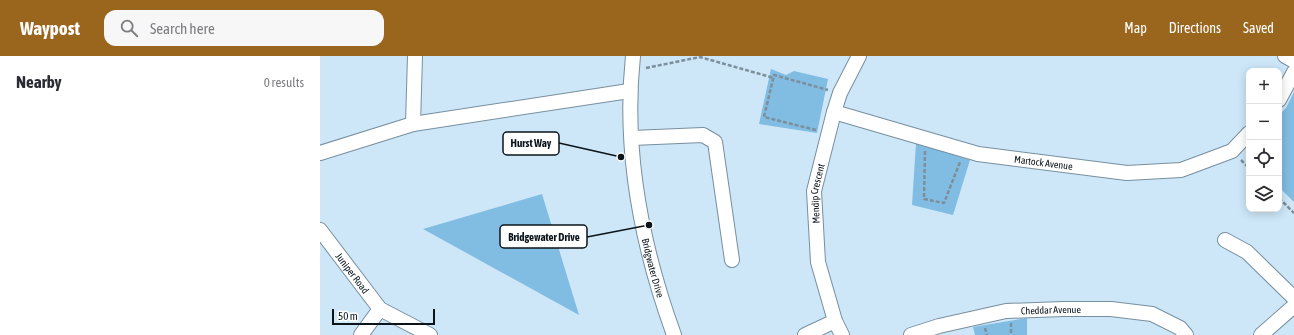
<!DOCTYPE html>
<html lang="en">
<head>
<meta charset="utf-8">
<style>
	body { margin:0; font-family:"Asap Condensed",sans-serif; background:#f7f7f7; color:#2b2b33 }
	.controls { position:absolute; right:12px; top:12px; display:grid; overflow:hidden; border-radius:8px; box-shadow:0 2px 10px #0003 }
	.controls button { width:36px; height:36px; display:grid; place-items:center; padding:0; border:0; border-bottom:1px solid #e1e1e2; background:#fff; color:#2b2b33; font:20px sans-serif }
	.scale { position:absolute; left:12px; bottom:10px; width:103px; box-sizing:border-box; padding-left:4px; border:2px solid #0b141a; border-top:0; font-size:11px; line-height:14px; white-space:nowrap; color:#0b141a; -webkit-text-stroke:3px #fff; paint-order:stroke }
	.list { margin:0; padding:0; list-style:none }
	h2 { display:flex; justify-content:space-between; align-items:center; height:52px; margin:0; padding:0 16px; font-size:17px }
	h2 small { font-size:13px; font-weight:400; color:#7c7c81 }
	.icon { flex:none; width:22px; height:22px; fill:none; stroke:currentColor; stroke-width:2; stroke-linecap:round; stroke-linejoin:round }
	.map { position:relative; flex:none; width:974px; height:279px; overflow:hidden }
	header { display:flex; align-items:center; gap:24px; box-sizing:border-box; height:56px; padding:0 20px; background:#9a651d; color:#fff }
	header strong { font-size:19px }
	nav { display:flex; gap:22px; margin-inline-start:auto; font-size:14px }
	.search { width:280px; height:36px; background:#f7f7f7; display:flex; align-items:center; gap:10px; box-sizing:border-box; padding:0 14px; border-radius:12px; color:#7c7c81; font-size:15px }
	main { display:flex }
	aside { flex:1; background:#fff }
	.map>svg:first-child { display:block }
</style>
</head>
<body>
<header>
<strong>Waypost</strong>
<div class="search"><svg class="icon" aria-label="search" viewBox="0 0 24 24"><circle cx="10" cy="10" r="6"/><path d="M15 15l6 6"/></svg>Search here</div>
<nav><a>Map</a><a>Directions</a><a>Saved</a></nav>
</header>
<main>
<aside>
<h2>Nearby<small>0 results</small></h2>
<ul class="list">
</ul>
</aside>
<div class="map">
<svg width="974" height="279" viewBox="0 0 974 279">
	<rect width="100%" height="100%" fill="#cde7f8"/>
	<g fill="#81bce2">
		<path d="M 451,13 L 466,19 L 474,15 L 508,23 L 497,77 L 439,68 Z"/>
		<path d="M 974,36 L 974,146 L 959,131 L 959,59 L 966,52 Z"/>
		<path d="M 596,87 L 650,104 L 633,159 L 592,149 Z"/>
		<path d="M 222,138 L 259,259 L 103,173 Z"/>
		<path d="M 707,262 L 707,279 L 655,279 L 653,271 Z"/>
	</g>
	<g fill="none" stroke-linecap="round" stroke-linejoin="round">
		<g stroke="#778f9f" stroke-width="16">
			<g id="minor">
				<path id="s1" d="M 313,0 C 303,94 322,191 354,279"/>
				<path d="M 965,0 L 974,5"/>
				<path d="M 959,44 L 974,16"/>
				<path id="s2" d="M 514,56 L 658,98 L 807,117 L 861,114 L 912,95 L 929,77"/>
				<path d="M 93,68 L 95,0"/>
				<path d="M 312,82 L 383,79 L 395,86 L 412,204"/>
				<path d="M 0,97 L 93,68 L 309,35"/>
				<path id="s3" d="M 0,174 L 60,253 L 110,279"/>
				<path d="M 905,184 L 927,196 L 974,242"/>
				<path d="M 41,279 L 60,253"/>
				<path d="M 485,279 L 515,265"/>
				<path id="s4" d="M 522,279 L 515,265 L 498,206 L 494,135 L 514,56 L 520,37 L 539,0"/>
				<path id="s5" d="M 591,279 L 619,270 L 686,255 L 743,253 L 791,253 L 832,258 L 860,272 L 866,279"/>
				<path d="M 941,279 L 974,250"/>
			</g>
		</g>
		<g stroke="#7c8f9b" stroke-width="2.5" stroke-dasharray="4 2" stroke-linecap="butt">
			<path d="M 326,12 L 380,1 L 454,22"/>
			<path d="M 496,74 L 444,61 L 454,19 L 508,34"/>
			<path d="M 605,95 L 604,143 L 624,147 L 640,106"/>
			<path d="M 921,104 L 929,112"/>
			<path d="M 959,142 L 974,157"/>
			<path d="M 691,267 L 691,279"/>
			<path d="M 665,272 L 667,279"/>
		</g>
		<use href="#minor" stroke="#fff" stroke-width="14"/>
	</g>
	<g text-anchor="middle" stroke-width="3" stroke-linejoin="round" paint-order="stroke">
		<g font-size="10" fill="#0b141a" stroke="#fff">
			<text dy="4" stroke="none"><textPath href="#s2" startOffset="216">Martock Avenue</textPath></text>
			<text dy="4" stroke="none"><textPath href="#s4" startOffset="146">Mendip Crescent</textPath></text>
			<text dy="4" stroke="none"><textPath href="#s1" startOffset="214">Bridgwater Drive</textPath></text>
			<text dy="4" stroke="none"><textPath href="#s3" startOffset="54">Juniper Road</textPath></text>
			<text dy="4" stroke="none"><textPath href="#s5" startOffset="143">Cheddar Avenue</textPath></text>
		</g>
	</g>
	<path fill="none" stroke="#0b141a" stroke-width="1.5" d="M301 101L239 87M329 169L267 181"/>
	<g fill="#0b141a" stroke="#fff" stroke-width="1.5">
		<circle cx="301" cy="101" r="4"/>
		<circle cx="329" cy="169" r="4"/>
	</g>
	<g fill="#fff" stroke="#0b141a" stroke-width="1.5">
		<rect x="183" y="76" width="56" height="23" rx="4"/>
		<rect x="180" y="169" width="87" height="23" rx="4"/>
	</g>
	<g font-size="11" text-anchor="middle" font-weight="bold" fill="#0b141a">
		<text x="211" y="91">Hurst Way</text>
		<text x="224" y="185">Bridgewater Drive</text>
	</g>
</svg>
<div class="controls">
<button>+</button>
<button>−</button>
<button><svg class="icon" aria-label="locate" viewBox="0 0 24 24"><circle cx="12" cy="12" r="6"/><path d="M12 2v4M12 18v4M2 12h4M18 12h4"/></svg></button>
<button><svg class="icon" aria-label="layers" viewBox="0 0 24 24"><path d="M12 4l9 5-9 5-9-5zM3 14l9 5 9-5"/></svg></button>
</div>
<div class="scale">50 m</div>
</div>
</main>
</body>
</html>
